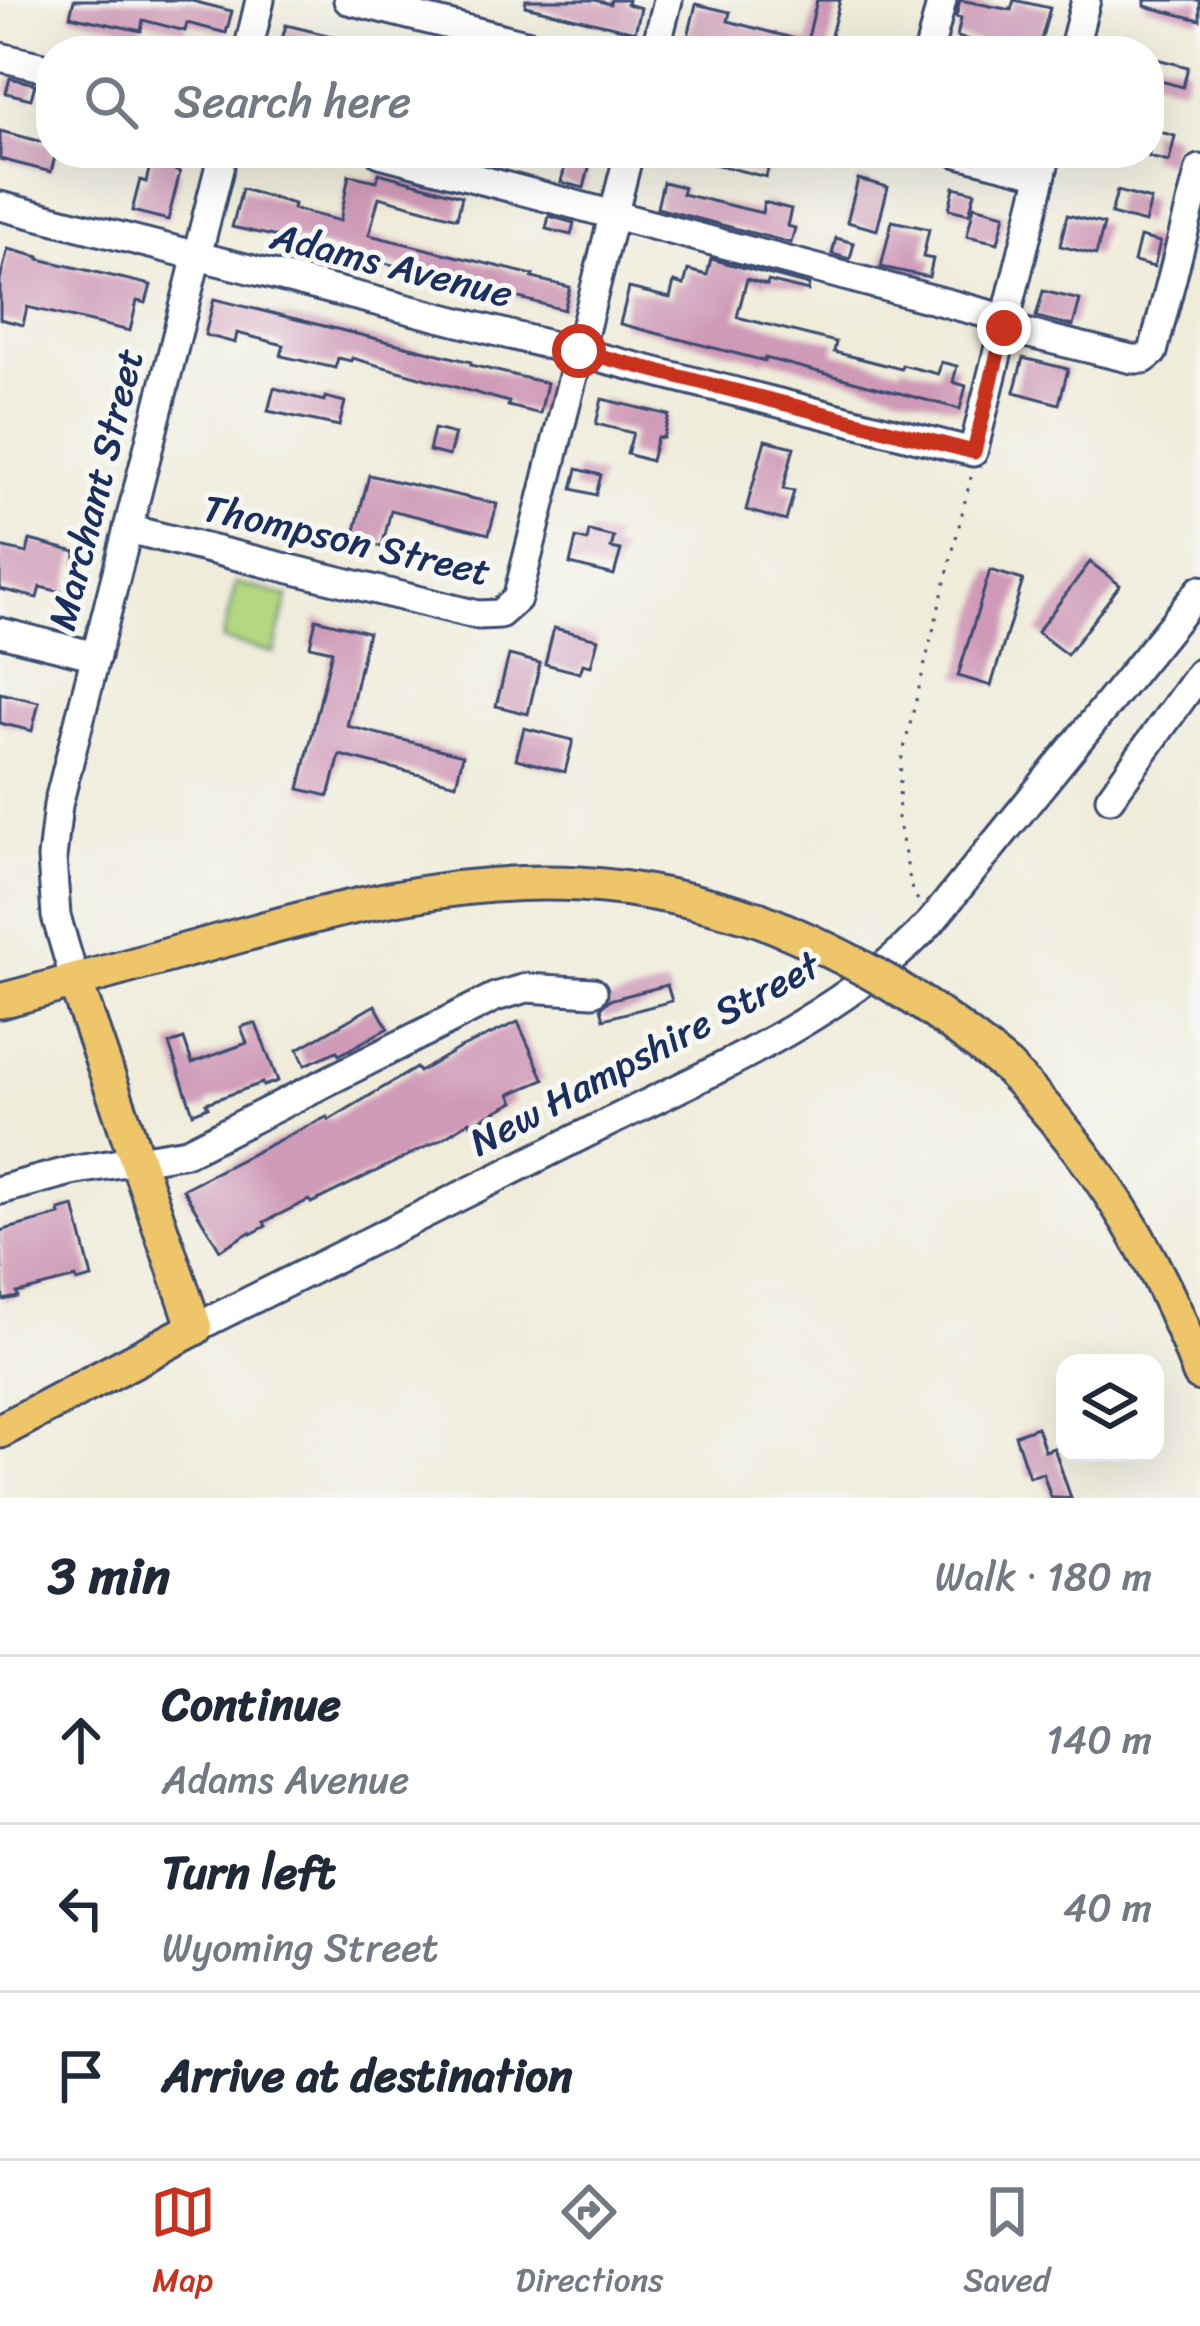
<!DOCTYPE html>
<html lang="en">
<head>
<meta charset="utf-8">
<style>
	body { margin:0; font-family:Sriracha,sans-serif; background:#f6f6f7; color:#1f2937 }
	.controls { position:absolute; right:36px; bottom:36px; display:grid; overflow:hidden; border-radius:24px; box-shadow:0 12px 48px #0002 }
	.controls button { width:108px; height:108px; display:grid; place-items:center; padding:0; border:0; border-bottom:3px solid #e0e1e3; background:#fff; color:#1f2937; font:60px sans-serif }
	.stop { position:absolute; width:36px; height:36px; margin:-27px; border:9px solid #c8321e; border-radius:50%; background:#fff }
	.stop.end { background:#c8321e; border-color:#fff; box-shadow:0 3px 12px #0008 }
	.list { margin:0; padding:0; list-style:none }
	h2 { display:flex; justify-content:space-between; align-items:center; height:156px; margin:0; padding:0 48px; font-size:51px }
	h2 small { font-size:39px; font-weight:400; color:#747a83 }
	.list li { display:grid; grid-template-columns:78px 1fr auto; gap:36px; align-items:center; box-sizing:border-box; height:168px; padding:0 48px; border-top:3px solid #e0e1e3 }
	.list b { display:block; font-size:45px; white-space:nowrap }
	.list p { margin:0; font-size:39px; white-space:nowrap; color:#747a83 }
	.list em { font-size:39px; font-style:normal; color:#747a83 }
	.icon { flex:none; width:66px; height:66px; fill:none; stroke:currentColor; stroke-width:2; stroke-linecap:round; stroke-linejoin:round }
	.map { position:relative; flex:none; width:1200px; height:1498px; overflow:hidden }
	.search { position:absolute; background:#fff; box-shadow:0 12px 48px #0002; left:36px; right:36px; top:36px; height:132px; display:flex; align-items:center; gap:30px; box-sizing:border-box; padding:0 42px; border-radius:48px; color:#747a83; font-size:45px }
	.sheet { height:660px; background:#fff }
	nav { display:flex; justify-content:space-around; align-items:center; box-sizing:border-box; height:168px; border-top:3px solid #e0e1e3; background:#fff; font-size:33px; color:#747a83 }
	nav a { display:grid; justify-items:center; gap:6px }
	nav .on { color:#c8321e }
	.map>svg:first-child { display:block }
</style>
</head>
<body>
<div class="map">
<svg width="1200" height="1498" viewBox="0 0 1200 1498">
	<rect width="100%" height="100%" fill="#f6f6f2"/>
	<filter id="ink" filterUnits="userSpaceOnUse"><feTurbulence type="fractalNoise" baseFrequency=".00833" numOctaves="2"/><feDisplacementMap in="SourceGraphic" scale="24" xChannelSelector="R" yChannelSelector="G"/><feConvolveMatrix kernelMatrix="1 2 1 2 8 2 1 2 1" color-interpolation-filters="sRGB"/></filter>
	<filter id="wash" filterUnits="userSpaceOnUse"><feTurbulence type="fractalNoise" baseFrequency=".004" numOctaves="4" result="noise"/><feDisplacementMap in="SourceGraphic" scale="48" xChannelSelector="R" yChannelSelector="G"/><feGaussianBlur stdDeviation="2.7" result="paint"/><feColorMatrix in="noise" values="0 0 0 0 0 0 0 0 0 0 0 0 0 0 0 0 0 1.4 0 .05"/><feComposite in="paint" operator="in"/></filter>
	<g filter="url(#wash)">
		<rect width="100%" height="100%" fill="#efecda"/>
		<path fill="#b3d881" stroke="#678470" stroke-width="3" d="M 236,583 L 288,596 L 274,653 L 222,640 Z"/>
		<g id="blocks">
			<g fill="#cf9ab7">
				<path d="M 74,0 L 188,0 L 232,11 L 226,33 L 187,23 L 185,31 L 143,20 L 141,31 L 70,16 Z"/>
				<path d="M 526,0 L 595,0 L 610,4 L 611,0 L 628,0 L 627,4 L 641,8 L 635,32 L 525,6 Z"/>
				<path d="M 817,0 L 840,0 L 827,51 L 728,51 L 687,41 L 696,4 L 730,12 L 728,21 L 807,42 Z"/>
				<path d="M 960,0 L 1011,10 L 1014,0 L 1050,8 L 1038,51 L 1001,51 L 1002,48 L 957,37 L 961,18 L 956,17 Z"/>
				<path d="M 1145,0 L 1200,0 L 1200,20 L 1145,6 Z"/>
				<path d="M 286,25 L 368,45 L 367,51 L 297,51 L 280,47 Z"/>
				<path d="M 1149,57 L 1188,67 L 1183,87 L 1149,78 Z"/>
				<path d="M 10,78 L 35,84 L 31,99 L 6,93 Z"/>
				<path d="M 1149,129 L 1175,136 L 1169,162 L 1149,157 Z"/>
				<path d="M 0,131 L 51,144 L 51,153 L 56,153 L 51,172 L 0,159 Z"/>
				<path d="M 153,153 L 181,153 L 176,171 L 180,172 L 168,220 L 132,211 L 140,180 L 146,182 Z"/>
				<path d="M 694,153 L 772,153 L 766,177 L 693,159 Z"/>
				<path d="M 567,158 L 590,164 L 584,188 L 561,182 Z"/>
				<path d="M 379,173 L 462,196 L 457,218 L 379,197 L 369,235 L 533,275 L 532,278 L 570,287 L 564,310 L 452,280 L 451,284 L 423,277 L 425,273 L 301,242 L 232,227 L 242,189 L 294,204 L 293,209 L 340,221 L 349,175 L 377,181 Z"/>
				<path d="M 858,179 L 888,187 L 877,230 L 847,222 Z"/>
				<path d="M 663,182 L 684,187 L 682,194 L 762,213 L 764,202 L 791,209 L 787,226 L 795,228 L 791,243 L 657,208 Z"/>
				<path d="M 954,187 L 975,192 L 969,214 L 949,209 Z"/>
				<path d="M 1117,191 L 1151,200 L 1145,223 L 1111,214 Z"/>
				<path d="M 974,206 L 1005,214 L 998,243 L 967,236 Z"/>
				<path d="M 1067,215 L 1104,224 L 1096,255 L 1060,246 Z"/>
				<path d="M 549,216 L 574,223 L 571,235 L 546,229 Z"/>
				<path d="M 892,221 L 929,229 L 923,257 L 933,259 L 929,277 L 881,267 Z"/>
				<path d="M 1140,237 L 1160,242 L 1154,267 L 1134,262 Z"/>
				<path d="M 836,238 L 854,243 L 850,259 L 832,254 Z"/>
				<path d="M 8,249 L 39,257 L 39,259 L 151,285 L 146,303 L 137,301 L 130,331 L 27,307 L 23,325 L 0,319 L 0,280 Z"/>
				<path d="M 711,259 L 809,285 L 808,291 L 768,281 L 767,285 L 747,279 L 737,317 L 836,342 L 834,352 L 901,369 L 902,365 L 938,374 L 941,362 L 957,366 L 953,382 L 966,386 L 960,409 L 815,371 L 765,358 L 765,361 L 620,324 L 629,288 L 670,298 L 674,282 L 684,285 L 688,270 L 707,275 Z"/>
				<path d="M 1043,291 L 1080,300 L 1073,326 L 1036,317 Z"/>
				<path d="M 214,299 L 471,362 L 471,365 L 547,383 L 540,414 L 508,406 L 509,402 L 352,358 L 351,361 L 338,358 L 335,368 L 281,356 L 284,345 L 237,333 L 235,343 L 205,335 Z"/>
				<path d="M 1023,358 L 1068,369 L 1059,404 L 1014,392 Z"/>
				<path d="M 274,388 L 324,401 L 325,397 L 345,402 L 339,426 L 268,411 Z"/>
				<path d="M 602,399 L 669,415 L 663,438 L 657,437 L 651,461 L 627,454 L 633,433 L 596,424 Z"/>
				<path d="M 434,429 L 455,434 L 449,456 L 429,451 Z"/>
				<path d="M 765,440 L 794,447 L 783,489 L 794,491 L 786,521 L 746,510 Z"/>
				<path d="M 577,469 L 601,475 L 596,495 L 572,489 Z"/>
				<path d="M 369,475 L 497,504 L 489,534 L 391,510 L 382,547 L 353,539 Z"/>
				<path d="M 589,531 L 614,537 L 611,548 L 621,550 L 614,575 L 570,564 L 576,538 L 587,541 Z"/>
				<path d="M 30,540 L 76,552 L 66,593 L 40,587 L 37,598 L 0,589 L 0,547 L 27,553 Z"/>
				<path d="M 1090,562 L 1120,585 L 1067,655 L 1037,632 Z"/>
				<path d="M 990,570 L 1023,580 L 991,686 L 958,676 Z"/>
				<path d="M 316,619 L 368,632 L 347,726 L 463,755 L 456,784 L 340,755 L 329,796 L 299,789 L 332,651 L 310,646 Z"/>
				<path d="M 554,628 L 598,639 L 591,666 L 583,664 L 580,673 L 545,664 Z"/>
				<path d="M 509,655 L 540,663 L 528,714 L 496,706 Z"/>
				<path d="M 0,693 L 39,702 L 32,731 L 0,723 Z"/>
				<path d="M 524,728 L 573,740 L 565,772 L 516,759 Z"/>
				<path d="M 667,985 L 672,1001 L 604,1019 L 601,1008 L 609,1000 Z"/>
				<path d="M 375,1005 L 388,1028 L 339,1055 L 337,1051 L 305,1065 L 298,1049 Z"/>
				<path d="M 518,1022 L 544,1080 L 510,1094 L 514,1102 L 471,1124 L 470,1121 L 440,1140 L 311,1203 L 309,1200 L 264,1222 L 266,1226 L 251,1234 L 250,1232 L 220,1250 L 183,1189 L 295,1132 L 327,1117 L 329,1120 L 416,1068 L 419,1072 L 458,1049 Z"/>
				<path d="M 250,1024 L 256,1024 L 278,1081 L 263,1086 L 262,1083 L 206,1103 L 208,1107 L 193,1113 L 169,1044 L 184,1039 L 192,1063 L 247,1043 L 241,1027 Z"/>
				<path d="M 74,1206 L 92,1278 L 77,1282 L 76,1278 L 17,1293 L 18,1297 L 3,1300 L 0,1231 L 60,1215 L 59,1210 Z"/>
				<path d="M 1037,1427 L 1045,1451 L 1054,1448 L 1071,1498 L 1051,1498 L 1043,1473 L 1029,1477 L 1015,1435 Z"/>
			</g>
		</g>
	</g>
	<g filter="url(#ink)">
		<use href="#blocks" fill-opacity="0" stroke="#3b4b71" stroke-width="3"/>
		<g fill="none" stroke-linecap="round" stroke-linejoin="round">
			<g stroke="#3b4b71" stroke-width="33">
				<g id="minor">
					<path d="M 348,0 L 554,51"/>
					<path d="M 248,51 L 260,0"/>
					<path d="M 655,51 L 668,0"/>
					<path d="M 929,51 L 942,0"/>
					<path d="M 1073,51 L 1086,0"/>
					<path d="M 0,57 L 51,69"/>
					<path d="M 380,153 L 1007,319"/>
					<path d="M 958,153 L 1042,174"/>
					<path d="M 0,206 L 973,452 L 1047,153"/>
					<path d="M 1005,328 L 1132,359 L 1144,359 L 1153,352 L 1200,169"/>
					<path d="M 128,529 L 478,615 L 500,614 L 517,599 L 629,153"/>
					<path d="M 0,632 L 96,656"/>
					<path d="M 1110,798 L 1200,673"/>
					<path d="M 75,981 L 56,916 L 52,858 L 58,805 L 223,153"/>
					<path d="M 0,1190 L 71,1171 L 187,1152 L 495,997 L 527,988 L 593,992"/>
					<path d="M 195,1328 C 329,1262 463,1195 597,1128 C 710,1072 844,1016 931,922 L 1200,590"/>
				</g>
			</g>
			<g stroke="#3b4b71" stroke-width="39">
				<g id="major">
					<path d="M 0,1001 C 74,982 147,961 220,941 C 338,908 456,877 580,884 C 641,888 700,901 758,919"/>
					<path d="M 1007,1067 C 1094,1154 1159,1259 1200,1374"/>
					<path d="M 0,1431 L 195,1328 L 75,981"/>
				</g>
			</g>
			<path stroke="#3b4b71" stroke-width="3" stroke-dasharray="3 9" stroke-linecap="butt" d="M 918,900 L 912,891 L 898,818 L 901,761 L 971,477"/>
			<use href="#minor" stroke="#fff" stroke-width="27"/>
			<use href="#major" stroke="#eec569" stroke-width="33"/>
			<g stroke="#3b4b71" stroke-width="39" stroke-linecap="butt">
				<path id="major-bridge" d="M 758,919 C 855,958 927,1001 1007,1067"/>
			</g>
			<use href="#major-bridge" stroke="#eec569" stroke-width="33"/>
		</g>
	</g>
	<g fill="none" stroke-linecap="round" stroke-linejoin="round" filter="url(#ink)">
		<path stroke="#c8321e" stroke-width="15" d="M 579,351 L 974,452 L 1004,328"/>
	</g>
	<g text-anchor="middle" stroke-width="10" stroke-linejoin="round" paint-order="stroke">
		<g font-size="39" fill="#1b2f5e" stroke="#f6f6f2">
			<text transform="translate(392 264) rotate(14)" y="14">Adams Avenue</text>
			<text transform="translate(95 489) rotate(-76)" y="14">Marchant Street</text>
			<text transform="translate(347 539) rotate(13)" y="14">Thompson Street</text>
			<text transform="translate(644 1053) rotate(-28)" y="14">New Hampshire Street</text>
		</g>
	</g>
</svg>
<div class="controls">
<button><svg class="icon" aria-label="layers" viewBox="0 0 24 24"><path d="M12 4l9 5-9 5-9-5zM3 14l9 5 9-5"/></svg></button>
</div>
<div class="stop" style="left:579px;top:351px"></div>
<div class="stop end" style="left:1004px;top:328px"></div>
<div class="search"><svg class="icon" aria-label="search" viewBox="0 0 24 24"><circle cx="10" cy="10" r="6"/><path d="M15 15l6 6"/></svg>Search here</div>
</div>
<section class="sheet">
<h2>3 min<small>Walk · 180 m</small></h2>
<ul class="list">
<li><svg class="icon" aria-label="ahead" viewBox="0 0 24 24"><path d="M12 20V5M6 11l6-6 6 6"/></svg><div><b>Continue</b><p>Adams Avenue</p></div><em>140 m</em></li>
<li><svg class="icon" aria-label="left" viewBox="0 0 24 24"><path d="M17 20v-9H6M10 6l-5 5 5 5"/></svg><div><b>Turn left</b><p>Wyoming Street</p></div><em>40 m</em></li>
<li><svg class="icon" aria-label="arrive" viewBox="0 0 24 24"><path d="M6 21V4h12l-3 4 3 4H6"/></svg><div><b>Arrive at destination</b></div></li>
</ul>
</section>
<nav>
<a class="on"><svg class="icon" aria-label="map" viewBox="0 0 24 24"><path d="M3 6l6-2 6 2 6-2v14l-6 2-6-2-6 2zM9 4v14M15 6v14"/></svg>Map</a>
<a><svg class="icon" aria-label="directions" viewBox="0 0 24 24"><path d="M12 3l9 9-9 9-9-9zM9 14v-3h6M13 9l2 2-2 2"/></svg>Directions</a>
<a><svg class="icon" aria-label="saved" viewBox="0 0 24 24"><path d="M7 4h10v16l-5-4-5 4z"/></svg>Saved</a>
</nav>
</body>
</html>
